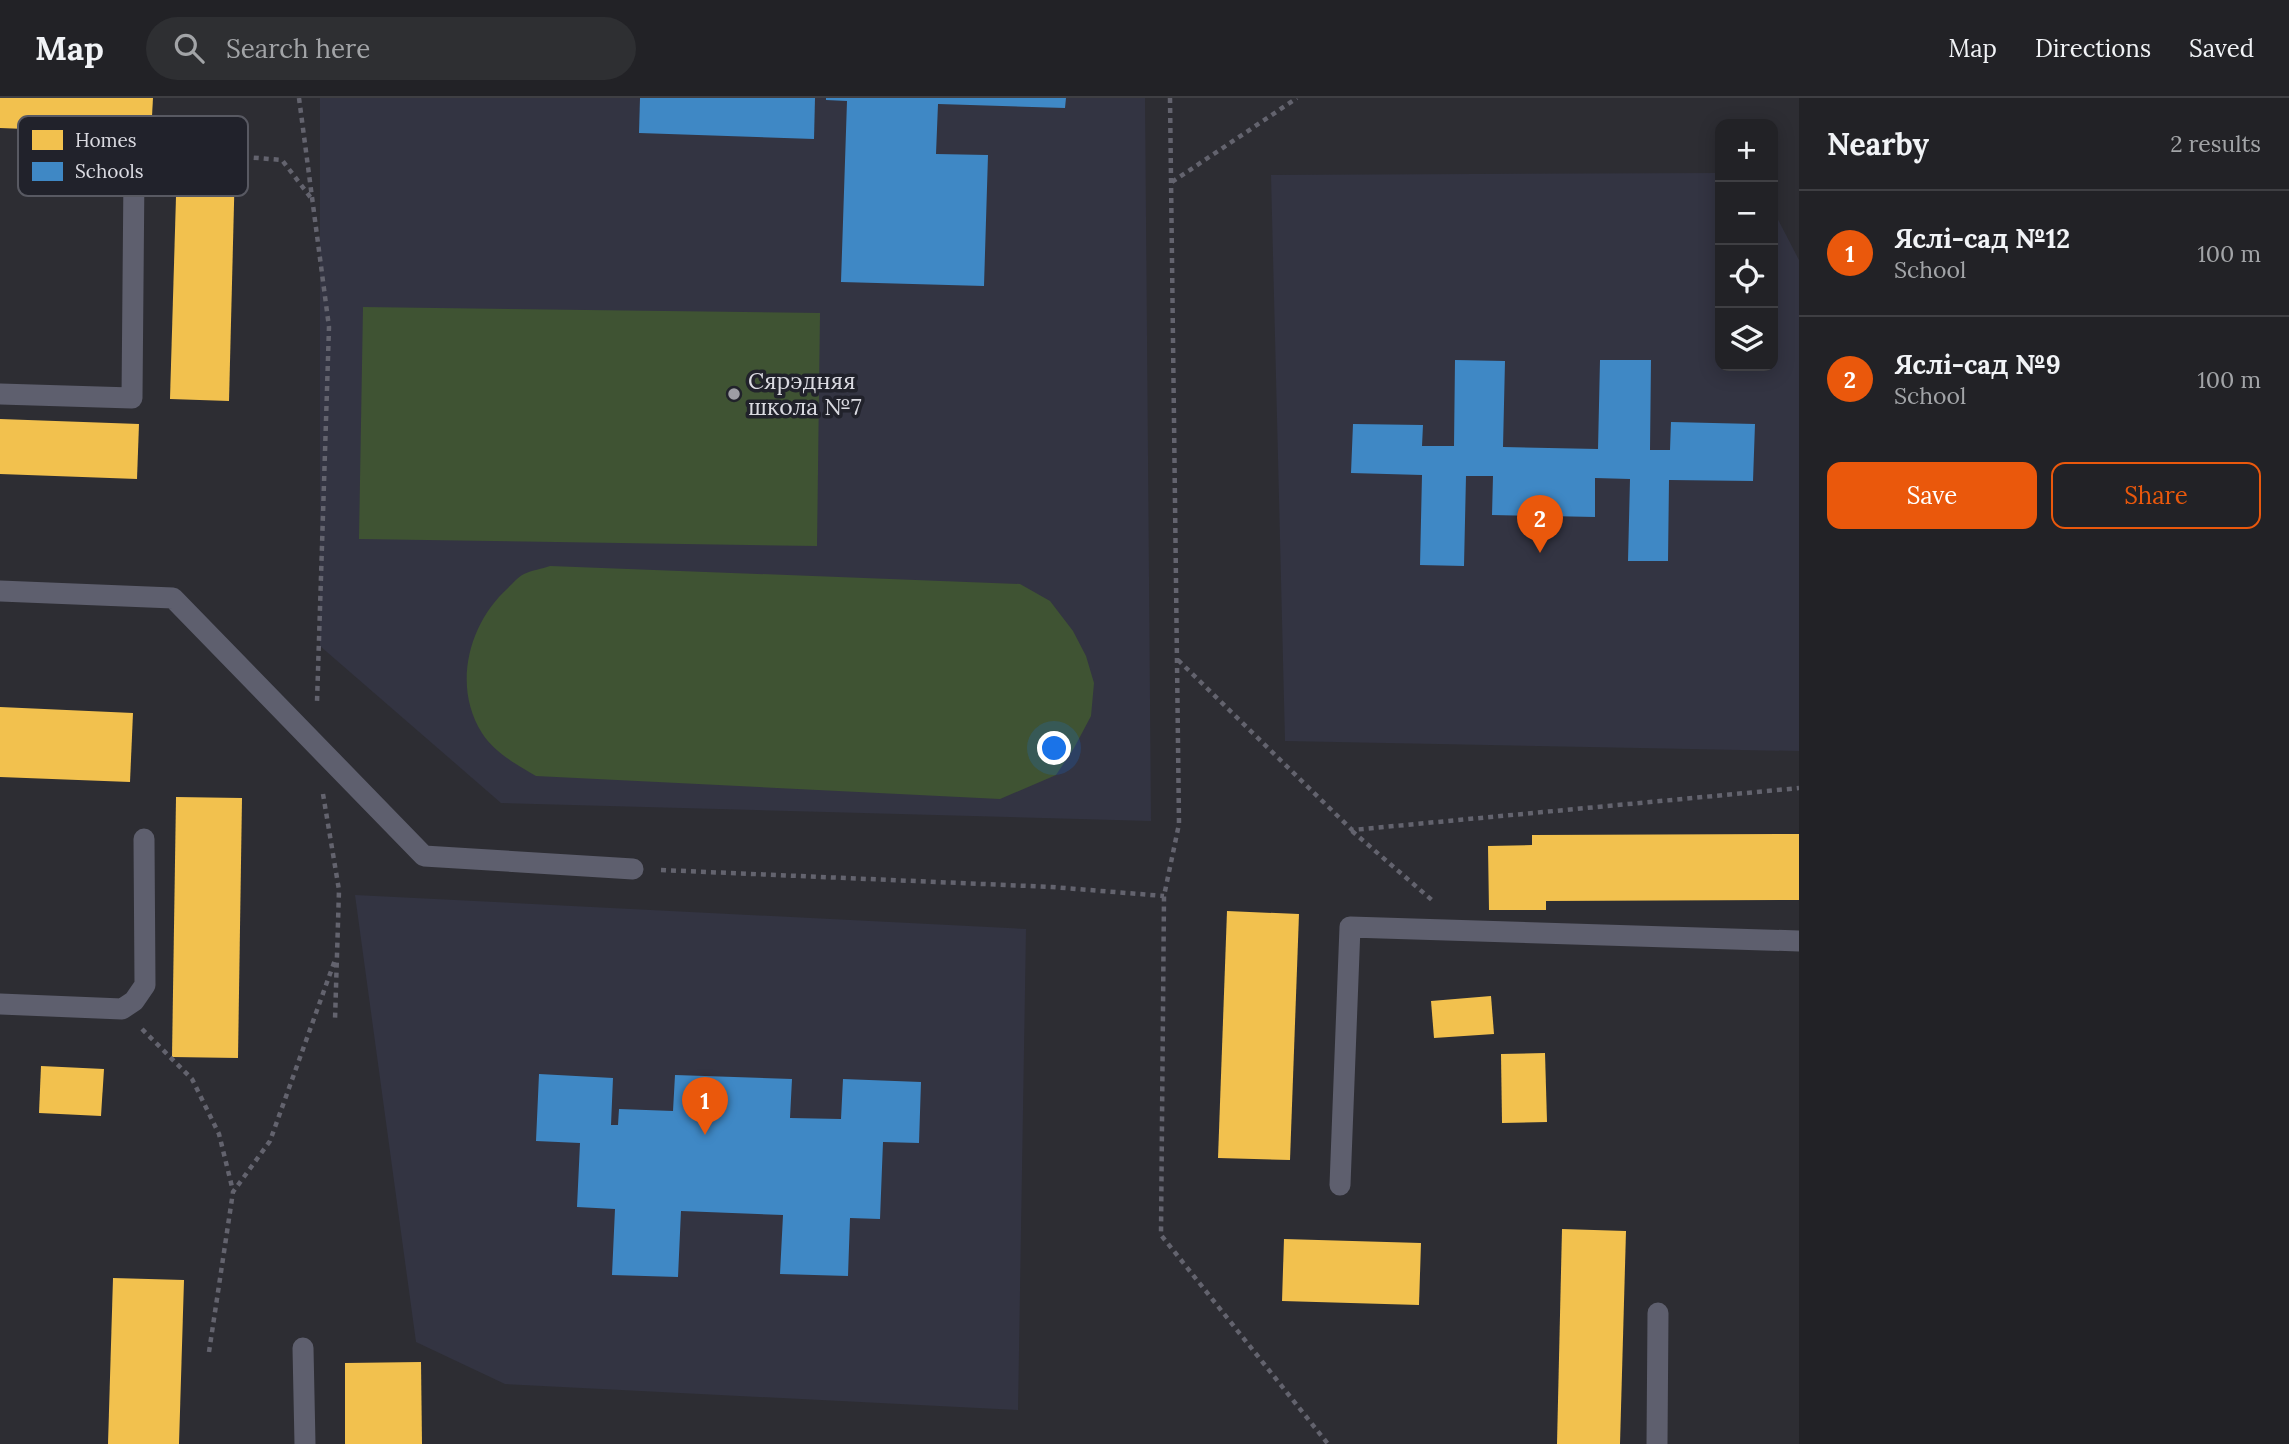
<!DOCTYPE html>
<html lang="en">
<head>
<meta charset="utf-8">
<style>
	body { margin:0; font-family:Lora,serif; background:#2e2f32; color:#f1f3f6 }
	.controls { position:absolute; right:21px; top:21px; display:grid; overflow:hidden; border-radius:14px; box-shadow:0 4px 18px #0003 }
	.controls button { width:63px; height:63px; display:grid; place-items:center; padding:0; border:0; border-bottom:2px solid #3f3f43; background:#222226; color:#f1f3f6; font:35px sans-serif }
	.you { position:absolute; left:1055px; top:651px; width:24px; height:24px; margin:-18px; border:5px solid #fff; border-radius:50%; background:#1a73e8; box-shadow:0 0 0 10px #1a73e833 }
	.badge { display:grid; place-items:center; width:46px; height:46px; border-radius:50%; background:#ea580c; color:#fff; font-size:23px; font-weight:700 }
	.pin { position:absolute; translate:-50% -58px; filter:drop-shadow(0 2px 4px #0008) }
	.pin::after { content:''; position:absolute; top:37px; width:24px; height:21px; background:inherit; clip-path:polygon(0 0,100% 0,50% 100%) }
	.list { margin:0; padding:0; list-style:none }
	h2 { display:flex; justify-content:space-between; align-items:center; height:91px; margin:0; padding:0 28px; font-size:30px }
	h2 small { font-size:23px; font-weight:400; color:#a2a4a7 }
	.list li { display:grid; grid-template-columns:46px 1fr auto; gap:21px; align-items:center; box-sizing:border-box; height:126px; padding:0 28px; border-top:2px solid #3f3f43 }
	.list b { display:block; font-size:26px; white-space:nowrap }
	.list p { margin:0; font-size:23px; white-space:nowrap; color:#a2a4a7 }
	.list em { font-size:23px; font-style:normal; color:#a2a4a7 }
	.actions { display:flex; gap:14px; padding:21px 28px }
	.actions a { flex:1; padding:16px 0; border:2px solid #ea580c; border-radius:14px; text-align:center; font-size:24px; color:#ea580c }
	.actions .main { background:#ea580c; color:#fff }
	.icon { flex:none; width:38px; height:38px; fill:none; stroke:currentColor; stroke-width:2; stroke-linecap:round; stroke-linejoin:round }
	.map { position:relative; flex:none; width:1799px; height:1346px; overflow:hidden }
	header { display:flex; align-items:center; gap:42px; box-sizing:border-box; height:98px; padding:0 35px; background:#222226; border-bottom:2px solid #3f3f43 }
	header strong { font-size:33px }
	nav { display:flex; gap:38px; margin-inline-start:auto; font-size:24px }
	.search { width:490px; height:63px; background:#2e2f32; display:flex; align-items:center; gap:18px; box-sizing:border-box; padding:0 24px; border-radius:38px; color:#a2a4a7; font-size:26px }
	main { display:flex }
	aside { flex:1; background:#222226 }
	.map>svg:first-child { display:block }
</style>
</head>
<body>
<header>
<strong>Map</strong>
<div class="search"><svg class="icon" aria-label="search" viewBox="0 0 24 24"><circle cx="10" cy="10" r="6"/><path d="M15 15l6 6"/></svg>Search here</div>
<nav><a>Map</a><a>Directions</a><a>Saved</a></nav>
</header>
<main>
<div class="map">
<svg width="1799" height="1346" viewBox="0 0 1799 1346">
	<rect width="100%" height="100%" fill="#2d2d33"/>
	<g fill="#333442">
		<path d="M 320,0 L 1145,0 L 1151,723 L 501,705 L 320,548 Z"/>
		<path d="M 1720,75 L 1720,268 L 1773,268 L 1773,112 L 1799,162 L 1799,653 L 1285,643 L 1271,77 Z"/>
		<path d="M 355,797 L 1026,831 L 1018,1312 L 505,1286 L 416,1244 Z"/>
	</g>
	<g fill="#3f5333">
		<path d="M 363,209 L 820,215 L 817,448 L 359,441 Z"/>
		<path d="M 550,468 L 1020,486 L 1050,503 L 1073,533 L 1086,558 L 1094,585 L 1091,618 L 1074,650 L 1056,677 L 1000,701 L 536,678 C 517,667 494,654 482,635 C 452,588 469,525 508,490 C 513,485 518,479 524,476 C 532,472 542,471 550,468 Z"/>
	</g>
	<g fill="#f2c14e">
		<path d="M 0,0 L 153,0 L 151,36 L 0,30 Z"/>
		<path d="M 177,65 L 235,67 L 229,303 L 170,301 Z"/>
		<path d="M 0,321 L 139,326 L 137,381 L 0,376 Z"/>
		<path d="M 0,609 L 133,615 L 130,684 L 0,679 Z"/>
		<path d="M 176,699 L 242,700 L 238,960 L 172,959 Z"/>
		<path d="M 1799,736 L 1799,802 L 1546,803 L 1546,812 L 1489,812 L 1488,748 L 1532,747 L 1532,737 Z"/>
		<path d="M 1227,813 L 1299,816 L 1290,1062 L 1218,1060 Z"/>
		<path d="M 1491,898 L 1494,936 L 1434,940 L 1431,903 Z"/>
		<path d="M 1545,955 L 1547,1024 L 1502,1025 L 1501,956 Z"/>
		<path d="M 41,968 L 104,971 L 101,1018 L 39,1015 Z"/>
		<path d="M 1562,1131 L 1626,1133 L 1620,1346 L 1557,1346 Z"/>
		<path d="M 1284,1141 L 1421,1145 L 1419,1207 L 1282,1203 Z"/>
		<path d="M 113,1180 L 184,1182 L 179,1346 L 108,1346 Z"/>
		<path d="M 421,1264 L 422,1346 L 345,1346 L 345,1265 Z"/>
	</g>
	<g fill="#3f88c5">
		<path d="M 640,0 L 815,0 L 814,41 L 639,35 Z"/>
		<path d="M 826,0 L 1066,0 L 1065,10 L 938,6 L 936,56 L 988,57 L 984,188 L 841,184 L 847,3 L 826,2 Z"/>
		<path d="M 1455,262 L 1505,263 L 1503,349 L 1598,351 L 1600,262 L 1651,262 L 1650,352 L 1670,352 L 1671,324 L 1755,326 L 1753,383 L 1669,382 L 1668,463 L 1628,463 L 1630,381 L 1595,380 L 1595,419 L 1492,417 L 1493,378 L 1466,378 L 1464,468 L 1420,467 L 1422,377 L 1351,375 L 1353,326 L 1423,327 L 1422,348 L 1454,348 Z"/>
		<path d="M 539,976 L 613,980 L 611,1027 L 618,1027 L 619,1011 L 673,1013 L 675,977 L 792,981 L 790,1020 L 841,1021 L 843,981 L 921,984 L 919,1045 L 883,1044 L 880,1121 L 850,1120 L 848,1178 L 780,1176 L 783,1117 L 681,1113 L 678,1179 L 612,1177 L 615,1111 L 577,1109 L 580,1045 L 536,1043 Z"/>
	</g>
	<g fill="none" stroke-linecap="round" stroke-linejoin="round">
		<g stroke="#63636e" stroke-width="4.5" stroke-dasharray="5 5" stroke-linecap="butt">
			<path d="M 299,0 L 329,229 L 317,604"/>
			<path d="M 1170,0 L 1179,726 L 1164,798 L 1161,1137 L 1328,1346"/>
			<path d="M 156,61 L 171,53 L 282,62 L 311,100"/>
			<path d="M 1172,84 L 1297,0"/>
			<path d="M 1178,562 L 1352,732 L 1799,690"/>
			<path d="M 323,696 L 339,792 L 335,922"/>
			<path d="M 1352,733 L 1433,803"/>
			<path d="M 661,772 L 1052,789 L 1164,798"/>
			<path d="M 142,931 L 192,981 L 219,1036 L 233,1093"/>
			<path d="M 209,1254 L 233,1094 L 270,1043 L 335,862"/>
		</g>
		<g stroke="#5e5f6e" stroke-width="21">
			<path d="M 0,296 L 132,300 L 134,73"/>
			<path d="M 0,493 L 173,500 L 424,758 L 633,771"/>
			<path d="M 0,906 L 122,911 L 134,903 L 145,887 L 144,741"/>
			<path d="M 1340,1087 L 1350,829 L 1799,843"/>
			<path d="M 303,1250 L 305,1346"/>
			<path d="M 1657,1346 L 1658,1215"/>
		</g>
	</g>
	<circle fill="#9d9da4" stroke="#21222b" stroke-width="2.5" cx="734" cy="296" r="7"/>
	<g text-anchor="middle" stroke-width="7" stroke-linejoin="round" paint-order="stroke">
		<g font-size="23" fill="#dadae1" stroke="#21222b" text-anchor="start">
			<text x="748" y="291">Сярэдняя<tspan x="748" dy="26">школа №7</tspan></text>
		</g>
	</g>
	<rect x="18" y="18" width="230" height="80" rx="10" fill="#21222b" stroke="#585962" stroke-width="2"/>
	<rect x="32" y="32" width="31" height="20" fill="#f2c14e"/>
	<rect x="32" y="64" width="31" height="19" fill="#3f88c5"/>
	<g font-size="19" fill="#dadae1">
		<text x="75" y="49">Homes</text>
		<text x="75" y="80">Schools</text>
	</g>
</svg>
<div class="controls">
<button>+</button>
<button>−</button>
<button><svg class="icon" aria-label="locate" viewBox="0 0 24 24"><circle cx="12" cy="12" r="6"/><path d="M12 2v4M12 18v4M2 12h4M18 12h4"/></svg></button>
<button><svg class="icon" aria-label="layers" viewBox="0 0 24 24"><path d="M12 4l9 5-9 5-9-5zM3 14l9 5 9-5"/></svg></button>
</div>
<div class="you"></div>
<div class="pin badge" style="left:705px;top:1037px">1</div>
<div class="pin badge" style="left:1540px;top:455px">2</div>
</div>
<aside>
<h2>Nearby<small>2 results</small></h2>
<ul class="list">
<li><span class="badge">1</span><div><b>Яслі-сад №12</b><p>School</p></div><em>100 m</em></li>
<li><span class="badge">2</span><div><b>Яслі-сад №9</b><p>School</p></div><em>100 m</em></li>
</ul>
<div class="actions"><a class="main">Save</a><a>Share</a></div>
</aside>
</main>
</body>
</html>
